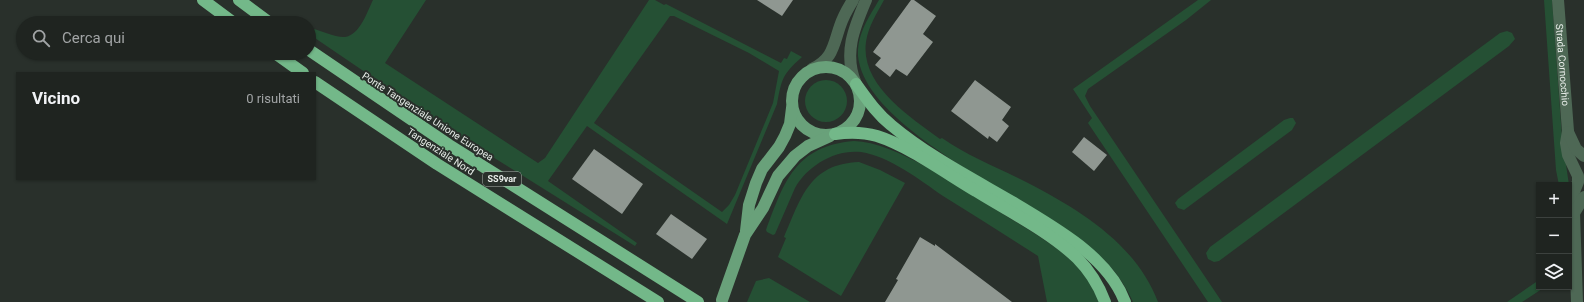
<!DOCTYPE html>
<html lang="it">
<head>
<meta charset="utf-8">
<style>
	body { margin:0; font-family:Roboto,sans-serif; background:#272c29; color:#f1f3f6 }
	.controls { position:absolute; right:12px; bottom:12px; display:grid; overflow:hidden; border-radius:0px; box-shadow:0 1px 3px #0004 }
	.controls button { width:36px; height:36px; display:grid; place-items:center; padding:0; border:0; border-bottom:1px solid #3c413e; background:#1f2420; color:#f1f3f6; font:20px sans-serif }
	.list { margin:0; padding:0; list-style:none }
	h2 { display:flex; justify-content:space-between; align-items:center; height:52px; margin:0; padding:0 16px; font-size:17px }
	h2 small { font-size:13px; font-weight:400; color:#a1a4a5 }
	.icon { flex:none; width:22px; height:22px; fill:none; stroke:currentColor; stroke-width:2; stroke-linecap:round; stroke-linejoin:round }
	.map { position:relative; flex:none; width:1584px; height:302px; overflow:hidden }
	.search { position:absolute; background:#1f2420; box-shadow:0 1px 3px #0004; left:16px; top:16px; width:300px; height:44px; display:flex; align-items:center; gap:10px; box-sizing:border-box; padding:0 14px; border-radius:22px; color:#a1a4a5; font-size:15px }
	.panel { position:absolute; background:#1f2420; box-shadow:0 1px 3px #0004; left:16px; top:72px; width:300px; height:108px; border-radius:0px }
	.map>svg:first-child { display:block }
</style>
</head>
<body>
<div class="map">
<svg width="1584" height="302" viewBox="0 0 1584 302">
	<rect width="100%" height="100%" fill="#29302b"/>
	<g fill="#255034" fill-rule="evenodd">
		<path d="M 373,0 L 426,0 L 385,63 L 538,163 L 545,158 L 649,0 L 655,0 L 664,5 L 666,4 L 781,63 L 784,58 L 787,59 L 791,51 L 802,57 C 782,75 782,78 777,104 L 727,224 L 587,126 L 548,181 L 637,243 L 635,246 L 456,134 L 309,34 L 311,28 C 319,30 337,38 345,37 C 360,35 367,12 373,0 ZM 670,16 L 674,16 L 749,53 L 779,71 L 773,103 L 735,195 L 729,205 L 722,212 L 594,123 Z"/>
		<path d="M 879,0 L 884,0 C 877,13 868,27 866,42 C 860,85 910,117 940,139 L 942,138 C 969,157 999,168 1028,183 C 1080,210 1136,244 1158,302 L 1133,302 C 1126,287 1118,274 1106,262 C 1050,206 866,135 858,56 C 857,34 869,17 879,0 Z"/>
		<path d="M 1198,0 L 1211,0 L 1186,20 L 1088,89 L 1085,96 L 1090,106 L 1222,302 L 1208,302 L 1088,123 L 1092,118 L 1073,89 Z"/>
		<path d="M 1544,0 L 1552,0 L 1562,137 L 1569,185 L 1559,185 L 1556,170 Z"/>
		<path d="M 1507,31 L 1512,33 L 1515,39 L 1509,46 L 1219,261 L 1214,262 L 1208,259 L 1206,253 L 1210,247 L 1500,33 Z"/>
		<circle cx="826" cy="101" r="21"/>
		<path d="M 1290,118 L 1293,118 L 1296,123 L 1292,130 L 1184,210 L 1178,208 L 1175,203 L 1178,199 L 1284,120 Z"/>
		<path d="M 854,141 C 896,142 959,187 995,209 C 1023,227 1054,243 1077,266 C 1087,275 1094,290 1099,302 L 1047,302 L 1038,256 C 1007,236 975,216 943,196 C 920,180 889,156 861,152 C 835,149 807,166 795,188 L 775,234 L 773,235 L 767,232 L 766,230 C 784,182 795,146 854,141 Z"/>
		<path d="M 859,162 L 880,170 L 905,183 L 841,296 L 778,257 L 786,238 L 784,237 C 801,198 809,164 859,162 Z"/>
		<path d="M 769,278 L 810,302 L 747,302 L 756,281 Z"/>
		<path d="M 1539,280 L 1539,287 L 1545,287 L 1522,302 L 1507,302 Z"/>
	</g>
	<g fill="#8f9791">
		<path d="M 757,0 L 793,0 L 782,16 Z"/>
		<path d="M 911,0 L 914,0 L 936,16 L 923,34 L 933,42 L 907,76 L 896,69 L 890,77 L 875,65 L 881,58 L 873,52 Z"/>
		<path d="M 975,80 L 1011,107 L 1002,120 L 1009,126 L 997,142 L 989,136 L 988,139 L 951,111 Z"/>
		<path d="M 1084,137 L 1107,155 L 1094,171 L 1072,152 Z"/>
		<path d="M 594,149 L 643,184 L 622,214 L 572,179 Z"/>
		<path d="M 671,214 L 707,239 L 692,259 L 656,234 Z"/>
		<path d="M 920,237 L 935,246 L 935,244 L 1012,302 L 885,302 L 898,280 L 896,279 Z"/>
	</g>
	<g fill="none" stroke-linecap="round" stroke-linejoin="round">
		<g stroke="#4e6855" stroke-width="12">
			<path id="s1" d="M 1558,0 L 1568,131 L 1566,143 L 1568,155 L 1578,176 L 1578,182 L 1571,199 L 1574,212 L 1577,302"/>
			<path d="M 812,69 C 833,59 833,46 840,26 C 843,17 848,8 853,0"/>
			<path d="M 856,84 C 843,54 854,28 866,0"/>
			<path d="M 1568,132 L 1576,149 L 1584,156"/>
			<path d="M 1574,213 L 1584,197"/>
		</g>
		<g stroke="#69a17a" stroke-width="12">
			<circle cx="826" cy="101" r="34"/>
			<path d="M 746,231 L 749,205 L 756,183 L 762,169 L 779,147 L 785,136 L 790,124 L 792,108"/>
			<path d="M 722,300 L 745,235 L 763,208 L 778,176 L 795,156 L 808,146 L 830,136"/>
		</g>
		<g stroke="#73b889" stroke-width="12">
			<path d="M 203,0 L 234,23"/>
			<path d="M 239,0 L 270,23"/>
			<path d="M 309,50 L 449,145 L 698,302"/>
			<path d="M 275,53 L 303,73"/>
			<path d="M 315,82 L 437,164 L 658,302"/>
			<path d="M 856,84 C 867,99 877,114 891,125 C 928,156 973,179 1014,203 C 1053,227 1108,256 1125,302"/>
			<path d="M 835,134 C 849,132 863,132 877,136 C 909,146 947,174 976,191 C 1008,211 1050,232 1077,258 C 1090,271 1099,286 1105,302"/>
		</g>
	</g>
	<g text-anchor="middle" stroke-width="4" stroke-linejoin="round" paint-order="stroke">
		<rect fill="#29302b" stroke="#afb4b0" stroke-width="1" x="483" y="172" width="38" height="14" rx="3"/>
		<g font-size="9" font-weight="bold" fill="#e8ede9">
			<text x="502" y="182">SS9var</text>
		</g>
		<g font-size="10" fill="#e8ede9" stroke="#29302b">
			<text dy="4" stroke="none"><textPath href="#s1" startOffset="65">Strada Cornocchio</textPath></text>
			<text transform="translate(428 116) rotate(33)" y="4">Ponte Tangenziale Unione Europea</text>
			<text transform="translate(441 151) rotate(33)" y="4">Tangenziale Nord</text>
		</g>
	</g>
</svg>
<div class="controls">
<button>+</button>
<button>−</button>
<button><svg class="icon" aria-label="layers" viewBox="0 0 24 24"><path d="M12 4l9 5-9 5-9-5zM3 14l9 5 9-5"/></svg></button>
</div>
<div class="search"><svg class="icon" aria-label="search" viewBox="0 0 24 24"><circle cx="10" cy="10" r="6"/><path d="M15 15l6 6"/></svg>Cerca qui</div>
<section class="panel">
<h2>Vicino<small>0 risultati</small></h2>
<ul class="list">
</ul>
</section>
</div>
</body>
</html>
